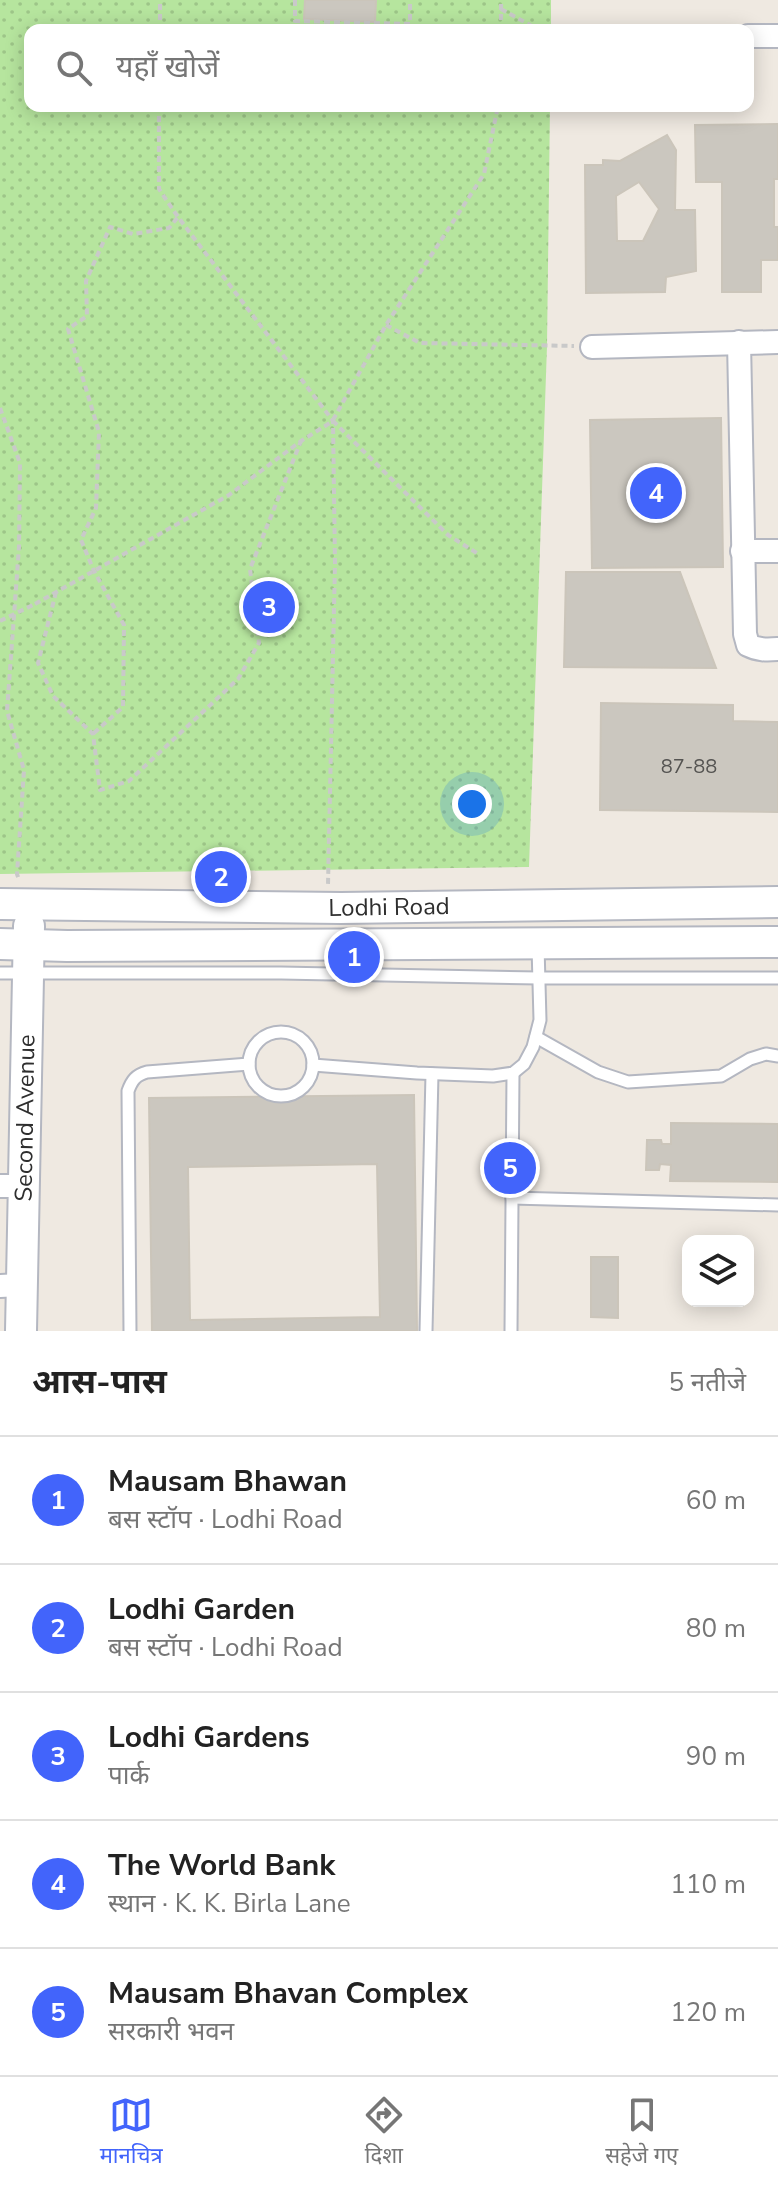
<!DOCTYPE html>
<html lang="hi">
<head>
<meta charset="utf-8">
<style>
	body { margin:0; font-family:"Nunito Sans","Noto Sans Devanagari",sans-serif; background:#f2f2f2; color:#222 }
	.controls { position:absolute; right:24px; bottom:24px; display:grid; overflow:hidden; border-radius:16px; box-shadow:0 4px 20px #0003 }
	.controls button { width:72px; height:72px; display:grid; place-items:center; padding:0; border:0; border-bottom:2px solid #e0e0e0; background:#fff; color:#222; font:40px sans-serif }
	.you { position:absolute; left:472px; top:804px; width:28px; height:28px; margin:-20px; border:6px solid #fff; border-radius:50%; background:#1a73e8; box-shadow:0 0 0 12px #1a73e833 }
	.badge { display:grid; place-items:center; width:52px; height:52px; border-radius:50%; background:#4264fb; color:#fff; font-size:26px; font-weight:700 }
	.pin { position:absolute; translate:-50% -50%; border:4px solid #fff; box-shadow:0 2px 8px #0006 }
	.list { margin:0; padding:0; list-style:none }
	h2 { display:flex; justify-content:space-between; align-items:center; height:104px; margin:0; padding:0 32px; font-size:34px }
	h2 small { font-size:26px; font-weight:400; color:#767676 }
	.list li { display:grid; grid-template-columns:52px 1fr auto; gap:24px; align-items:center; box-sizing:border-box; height:128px; padding:0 32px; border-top:2px solid #e0e0e0 }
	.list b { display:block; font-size:30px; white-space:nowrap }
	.list p { margin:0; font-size:26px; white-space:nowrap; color:#767676 }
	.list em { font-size:26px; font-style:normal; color:#767676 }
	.icon { flex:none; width:44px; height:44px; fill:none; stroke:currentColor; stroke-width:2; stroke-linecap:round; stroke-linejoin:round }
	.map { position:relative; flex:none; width:778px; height:1331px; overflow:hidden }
	.search { position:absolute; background:#fff; box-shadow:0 4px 20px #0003; left:24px; right:24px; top:24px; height:88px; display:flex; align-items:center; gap:20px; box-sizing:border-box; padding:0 28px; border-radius:16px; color:#767676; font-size:30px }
	.sheet { height:744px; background:#fff }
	nav { display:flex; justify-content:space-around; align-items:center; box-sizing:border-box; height:112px; border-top:2px solid #e0e0e0; background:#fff; font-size:22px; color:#767676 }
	nav a { display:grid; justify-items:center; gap:4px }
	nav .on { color:#4264fb }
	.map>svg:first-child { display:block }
</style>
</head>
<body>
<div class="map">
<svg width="778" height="1331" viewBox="0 0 778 1331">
	<defs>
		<pattern id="park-dots" width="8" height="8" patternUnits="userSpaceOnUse" patternTransform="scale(2)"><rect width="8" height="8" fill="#b6e59e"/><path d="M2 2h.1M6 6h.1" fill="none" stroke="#9dc588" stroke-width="1.8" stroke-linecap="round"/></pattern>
	</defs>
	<rect width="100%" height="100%" fill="#efe9e1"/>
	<path fill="url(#park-dots)" d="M 0,0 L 551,0 L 551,30 L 30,30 L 30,106 L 550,106 L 547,346 L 529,867 L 0,874 Z"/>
	<g fill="#cbc7bf" stroke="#cbc5ba" stroke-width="2" fill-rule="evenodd">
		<path d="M 305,0 L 376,0 L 375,22 L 304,19 Z"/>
		<path d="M 778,124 L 778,179 L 774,179 L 774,227 L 778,227 L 778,260 L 761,260 L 761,292 L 722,292 L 722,182 L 696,182 L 695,125 Z"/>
		<path d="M 667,135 L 676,150 L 675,210 L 695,210 L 696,271 L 666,277 L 665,292 L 586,293 L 585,165 L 603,165 L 603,160 L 620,161 ZM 639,182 L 659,209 L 643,241 L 617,241 L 616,196 Z"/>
		<path d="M 721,418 L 723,567 L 592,568 L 590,420 Z"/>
		<path d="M 566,572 L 680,572 L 716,668 L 564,667 Z"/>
		<path d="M 601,703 L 733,705 L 733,721 L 778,722 L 778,812 L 600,810 Z"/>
		<path d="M 414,1095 L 417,1331 L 152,1331 L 149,1098 ZM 377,1164 L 380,1317 L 190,1320 L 188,1167 Z"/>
		<path d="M 671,1123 L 778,1124 L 778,1182 L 670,1181 L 671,1165 L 660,1164 L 659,1170 L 646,1170 L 647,1140 L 661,1140 L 662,1144 L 671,1144 Z"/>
		<path d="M 591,1257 L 618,1257 L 618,1318 L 591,1317 Z"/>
	</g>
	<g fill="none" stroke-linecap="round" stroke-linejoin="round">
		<g stroke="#b4b7c1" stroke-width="15">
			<g id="lane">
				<path d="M 0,973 L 281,973 L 538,978 L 778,978"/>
				<circle cx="281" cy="1064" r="32"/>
				<path d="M 536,1037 L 598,1072 L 628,1082 L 721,1076 L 750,1059 L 766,1054 L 778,1056"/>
				<path d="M 313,1065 L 417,1073 L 493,1076 L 513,1073 L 524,1064 L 533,1047 L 540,1020 L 538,946"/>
				<path d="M 512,1198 L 778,1205"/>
				<path d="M 130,1331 L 128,1091 C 132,1080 136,1075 147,1072 L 249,1064"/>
				<path d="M 426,1331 L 432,1074"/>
				<path d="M 511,1331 L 513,1073"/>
			</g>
		</g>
		<g stroke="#b4b7c1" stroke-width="26">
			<g id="street">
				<path d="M 748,36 L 778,36"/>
				<path d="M 739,342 L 745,634 L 748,645 C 758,650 766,650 778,649"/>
				<path d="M 592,347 L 778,342"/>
				<path d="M 742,551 L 778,551"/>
				<path d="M 0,1186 L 23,1186"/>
				<path d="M 0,1286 L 20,1285"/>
			</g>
		</g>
		<g stroke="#b4b7c1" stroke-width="34">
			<g id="secondary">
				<path d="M 0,904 L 341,908 L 778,902"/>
				<path d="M 0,944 L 67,946 L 778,942"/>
				<path d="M 21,1331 L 29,926"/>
			</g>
		</g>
		<g stroke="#c9c9c9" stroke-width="4" stroke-dasharray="6 4" stroke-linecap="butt">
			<path d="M 295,0 L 295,21 L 410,24 L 410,0"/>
			<path d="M 501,9 L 539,30"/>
			<path d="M 160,30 L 160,0"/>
			<path d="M 501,30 L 501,0"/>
			<path d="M 159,106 L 159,189 L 178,217 L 333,421 L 335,563 L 328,885"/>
			<path d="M 386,325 L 420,343 L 574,346"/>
			<path d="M 0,408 L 20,463 L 19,547 L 7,711 L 24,770 L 17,874 L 19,880"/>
			<path d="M 333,420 L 386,325 L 484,174 L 498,106"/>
			<path d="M 56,592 L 38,663 L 53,696 L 93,734 L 100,790 L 129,781 L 238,679 L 259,643 L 250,569 L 301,441"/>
			<path d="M 35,604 L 229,495 L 301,441 L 333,421 L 448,535 L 480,555"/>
			<path d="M 94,733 L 123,707 L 124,625 L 94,571 L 81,540 L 96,508 L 99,432 L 68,329 L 87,316 L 86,281 L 110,227 L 133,234 L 169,228 L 178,217"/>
		</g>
		<use href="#lane" stroke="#fff" stroke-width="11"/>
		<use href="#street" stroke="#fff" stroke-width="22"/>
		<use href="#secondary" stroke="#fff" stroke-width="30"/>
		<path stroke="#c9c9c9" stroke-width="4" stroke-dasharray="6 4" stroke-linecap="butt" d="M 0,621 L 35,604"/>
	</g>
	<g text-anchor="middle" stroke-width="8" stroke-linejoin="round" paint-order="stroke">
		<g font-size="20" fill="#555452">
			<text x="689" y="773">87-88</text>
		</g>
		<g font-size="24" fill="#2e2e2e" stroke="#fff">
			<text transform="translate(389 907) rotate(-1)" y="8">Lodhi Road</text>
			<text transform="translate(25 1118) rotate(-89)" y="8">Second Avenue</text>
		</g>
	</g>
</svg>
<div class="controls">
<button><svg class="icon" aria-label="layers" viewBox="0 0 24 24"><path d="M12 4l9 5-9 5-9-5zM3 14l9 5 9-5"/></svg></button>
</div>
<div class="you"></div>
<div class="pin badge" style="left:354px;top:957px">1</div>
<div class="pin badge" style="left:221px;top:877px">2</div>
<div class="pin badge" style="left:269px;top:607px">3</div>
<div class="pin badge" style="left:656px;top:493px">4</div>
<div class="pin badge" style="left:510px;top:1168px">5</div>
<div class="search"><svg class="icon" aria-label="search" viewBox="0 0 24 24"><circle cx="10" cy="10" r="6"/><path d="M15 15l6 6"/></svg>यहाँ खोजें</div>
</div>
<section class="sheet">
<h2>आस-पास<small>5 नतीजे</small></h2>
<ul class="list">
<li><span class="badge">1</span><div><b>Mausam Bhawan</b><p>बस स्टॉप · Lodhi Road</p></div><em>60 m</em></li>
<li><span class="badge">2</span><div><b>Lodhi Garden</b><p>बस स्टॉप · Lodhi Road</p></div><em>80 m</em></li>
<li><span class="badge">3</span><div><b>Lodhi Gardens</b><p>पार्क</p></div><em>90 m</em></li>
<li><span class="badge">4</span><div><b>The World Bank</b><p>स्थान · K. K. Birla Lane</p></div><em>110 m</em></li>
<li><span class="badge">5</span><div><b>Mausam Bhavan Complex</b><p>सरकारी भवन</p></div><em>120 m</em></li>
</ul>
</section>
<nav>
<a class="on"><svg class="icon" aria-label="map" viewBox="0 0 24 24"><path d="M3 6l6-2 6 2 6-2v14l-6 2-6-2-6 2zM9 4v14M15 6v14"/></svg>मानचित्र</a>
<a><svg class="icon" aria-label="directions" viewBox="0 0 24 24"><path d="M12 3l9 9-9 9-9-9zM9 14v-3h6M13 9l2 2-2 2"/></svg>दिशा</a>
<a><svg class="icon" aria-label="saved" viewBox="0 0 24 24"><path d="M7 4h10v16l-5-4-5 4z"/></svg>सहेजे गए</a>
</nav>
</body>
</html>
